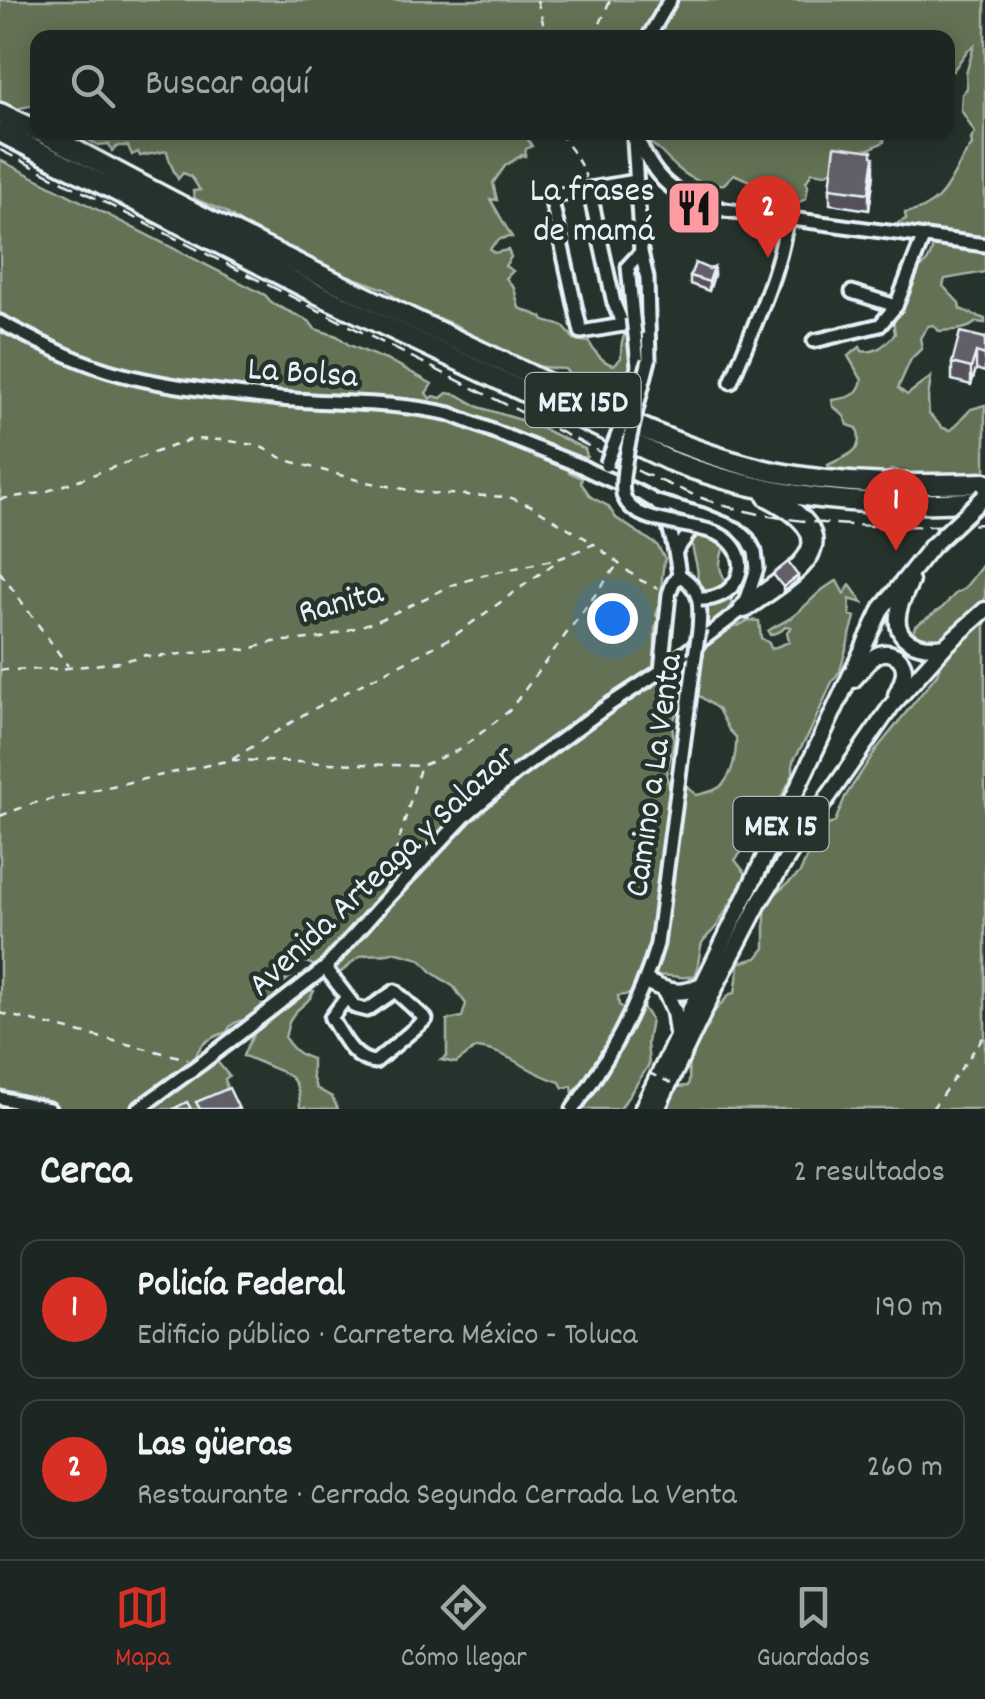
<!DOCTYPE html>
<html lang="es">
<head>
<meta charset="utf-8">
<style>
	body { margin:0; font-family:Dekko,sans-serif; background:#252e2a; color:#f1f3f6 }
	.you { position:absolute; left:612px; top:618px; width:35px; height:35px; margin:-25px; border:8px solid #fff; border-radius:50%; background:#1a73e8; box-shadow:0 0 0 15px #1a73e833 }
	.badge { display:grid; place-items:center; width:65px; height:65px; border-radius:50%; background:#d93025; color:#fff; font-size:32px; font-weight:700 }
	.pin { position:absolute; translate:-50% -82px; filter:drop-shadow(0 2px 5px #0008) }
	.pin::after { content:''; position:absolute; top:52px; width:35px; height:30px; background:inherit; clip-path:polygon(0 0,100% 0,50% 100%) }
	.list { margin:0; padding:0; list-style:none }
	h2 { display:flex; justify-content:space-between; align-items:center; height:130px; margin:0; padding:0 40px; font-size:42px }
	h2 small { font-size:32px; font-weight:400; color:#a0a5a5 }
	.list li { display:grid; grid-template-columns:65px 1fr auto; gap:30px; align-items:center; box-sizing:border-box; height:140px; margin:0 20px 20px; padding:0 20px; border:2px solid #3a4340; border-radius:20px }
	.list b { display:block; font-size:38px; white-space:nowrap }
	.list p { margin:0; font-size:32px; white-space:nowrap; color:#a0a5a5 }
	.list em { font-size:32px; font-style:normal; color:#a0a5a5 }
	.icon { flex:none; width:55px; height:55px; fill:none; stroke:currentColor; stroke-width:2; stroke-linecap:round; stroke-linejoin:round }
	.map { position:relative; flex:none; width:985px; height:1109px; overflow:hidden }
	.search { position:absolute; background:#1c2622; box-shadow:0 5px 25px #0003; left:30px; right:30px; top:30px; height:110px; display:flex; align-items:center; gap:25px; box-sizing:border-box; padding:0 35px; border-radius:20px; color:#a0a5a5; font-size:38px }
	.sheet { height:450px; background:#1c2622 }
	nav { display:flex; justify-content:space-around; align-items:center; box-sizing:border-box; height:140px; border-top:2px solid #3a4340; background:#1c2622; font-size:28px; color:#a0a5a5 }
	nav a { display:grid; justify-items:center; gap:5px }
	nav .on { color:#d93025 }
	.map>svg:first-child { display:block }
</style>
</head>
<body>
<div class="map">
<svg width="985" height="1109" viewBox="0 0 985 1109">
	<rect width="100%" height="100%" fill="#26332d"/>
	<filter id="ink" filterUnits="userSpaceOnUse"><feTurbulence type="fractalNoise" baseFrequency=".01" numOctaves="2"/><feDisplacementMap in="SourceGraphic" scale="20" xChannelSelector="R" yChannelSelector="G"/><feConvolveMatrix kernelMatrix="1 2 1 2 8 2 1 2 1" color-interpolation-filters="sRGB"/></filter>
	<g filter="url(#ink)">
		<g fill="#637254" stroke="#a6b2a6" stroke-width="2.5">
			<path d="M 0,0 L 985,0 L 985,272 L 945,279 L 943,286 L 959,303 L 960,309 L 985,319 L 985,323 L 976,322 C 967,331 951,330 939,331 L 933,325 L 928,326 L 920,338 L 922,348 L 911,359 L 898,388 L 907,395 L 931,377 L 928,398 L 929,414 L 943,428 L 951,430 L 971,409 L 985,405 L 985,470 C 967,487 961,473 942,474 C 933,475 924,480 916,484 C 906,480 903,472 893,469 L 869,483 L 834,477 L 828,465 C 847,455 865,453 857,428 L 848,425 L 844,416 L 833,406 L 832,400 C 848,398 858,397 862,380 L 848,356 L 860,347 L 862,351 C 876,354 886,344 895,334 C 891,315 899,311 900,294 C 900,284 898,278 901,269 C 922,270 929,267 933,245 L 920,235 L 900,233 L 898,223 L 906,219 L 905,213 C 949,207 949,174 972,145 L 971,139 L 975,133 L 961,110 L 962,94 L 967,88 L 966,74 L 974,46 L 967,51 L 953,71 L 948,71 L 948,38 L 38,38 L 37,104 L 13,110 L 0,103 Z"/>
			<path d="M 884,132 L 884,142 L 867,150 L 854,149 L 834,169 L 825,174 L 812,172 L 806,182 L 808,186 L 806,199 L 793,205 L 771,202 L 773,198 L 769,182 L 762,181 L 766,189 L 759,193 L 754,183 L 734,174 L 724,184 C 696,187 679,171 661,152 C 655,146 649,143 644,134 L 637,133 Z"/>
			<path d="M 75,133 L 530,133 L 527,138 L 532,146 L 526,149 L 525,156 L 522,155 L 505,166 L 493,183 L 497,200 L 490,199 C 498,212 504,224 512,237 C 501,237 496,241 490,249 L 494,253 L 508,250 L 511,257 L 505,266 L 513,271 L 506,278 L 514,288 L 519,308 L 542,317 L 544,321 L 563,326 L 575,340 L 589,342 C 594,352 603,363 614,365 L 621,358 C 621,344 621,334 633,326 L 636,344 L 631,400 L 614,410 L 598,399 L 593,388 L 581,384 L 578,386 L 565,369 C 544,368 523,366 508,351 L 500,353 L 479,346 L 472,336 L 456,325 L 419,311 L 400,301 L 385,289 L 327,268 L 297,250 L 258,235 L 224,211 L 195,199 L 193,191 L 200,190 C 194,182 194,176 183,173 L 178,179 C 173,170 169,161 167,151 L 140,156 L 138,152 L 132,155 L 128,146 L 118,146 L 112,151 L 109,144 L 98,145 Z"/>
			<path d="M 0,160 L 265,295 L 273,304 L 309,321 L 315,329 L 337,336 L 349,345 L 396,364 L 432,384 L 426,393 L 430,399 L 434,396 L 441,398 L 447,393 L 458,395 L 479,407 L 533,424 L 585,449 L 587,456 L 566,464 L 569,472 L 582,478 L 581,483 L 591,497 L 608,506 L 616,518 L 657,545 L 665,559 C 659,579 665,597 656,615 L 660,621 L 655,627 L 655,666 L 662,679 L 665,678 L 684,690 L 687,697 L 682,700 L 672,724 L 674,742 L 666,775 L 669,785 L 679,783 L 681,787 L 687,786 L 696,795 C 704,793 714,792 721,786 C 733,775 737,752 736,737 L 729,730 L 718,709 L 691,690 L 708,633 L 706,626 L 697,618 L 700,587 L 691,583 L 697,580 C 701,565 688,551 694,535 L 706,536 L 710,534 L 725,544 C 715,571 721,571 733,594 L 727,623 L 738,626 L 749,620 L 759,621 L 761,638 L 769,643 L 771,649 L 789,642 L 787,632 L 791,627 L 786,626 L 781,631 L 770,635 L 768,631 C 777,624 789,621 797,613 C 812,601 820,588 837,581 L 844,594 L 850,585 L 863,603 L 849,599 L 850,615 L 855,617 L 840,671 L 832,682 L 810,732 L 793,761 L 793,775 L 780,799 L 761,812 L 751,824 C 753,839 744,849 735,860 L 746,874 C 739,892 727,908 718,924 C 714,931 706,936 702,943 C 700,948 698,966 696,975 C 683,981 670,973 656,976 L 650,967 L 642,965 L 630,994 L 618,996 L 619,1005 L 626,1010 L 640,1003 L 651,1019 L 647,1043 L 649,1065 L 620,1109 L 575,1109 L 572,1086 L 563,1088 L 560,1082 C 529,1074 510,1051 476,1048 L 456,1063 L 441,1060 L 447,1056 L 447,1020 L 462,1017 L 466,1004 L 454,987 L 433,973 L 420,959 L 394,952 C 381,958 371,951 360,957 C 352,961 347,969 339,973 L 330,968 L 324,958 L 320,968 L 297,958 L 295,973 L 272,992 L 288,997 L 296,989 L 314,991 C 309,1004 300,1005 293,1015 C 288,1021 287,1030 285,1038 C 292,1049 299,1055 312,1059 L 312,1076 L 316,1088 L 332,1097 L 338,1109 L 307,1109 L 305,1107 L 300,1109 C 300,1072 286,1075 259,1062 C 253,1060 249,1057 243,1056 C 249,1039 260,1027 265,1010 L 262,1005 L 253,1018 C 242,1020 231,1021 227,1032 C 211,1037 195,1045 195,1064 L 216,1060 L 229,1076 L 225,1079 L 227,1089 L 222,1109 L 0,1109 Z"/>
			<path d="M 985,562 L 985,1109 L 665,1109 L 667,1107 L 662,1100 L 672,1079 L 676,1087 L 688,1086 C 691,1076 688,1073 688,1062 C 688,1050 702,1035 709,1026 L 706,1021 L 730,994 L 735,993 L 739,966 L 737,957 L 742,962 L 757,958 L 765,948 L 765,896 L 774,895 L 800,873 L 818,830 L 835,822 L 845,797 L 876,750 L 937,674 L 947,650 L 911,639 L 915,626 L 942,608 L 956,593 L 964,589 Z"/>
		</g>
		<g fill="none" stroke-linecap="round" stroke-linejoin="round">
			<g stroke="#e8f1f8" stroke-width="19">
				<g id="minor">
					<path d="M 648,38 L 670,0"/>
					<path d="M 635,132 C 655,184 674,195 725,210 L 985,245"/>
					<path d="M 634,140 L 641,252 L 647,278 L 649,360"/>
					<path d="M 589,189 L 636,181"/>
					<path d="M 852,292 L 896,306"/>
					<path d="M 633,318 L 628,266 L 641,252"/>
					<path d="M 0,322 C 34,340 69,358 106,370 C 157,386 227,393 281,399 C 338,404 394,401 450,414 L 581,466 C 603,479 635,488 654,501 C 670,512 676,556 679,575 C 702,589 701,605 699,630"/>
					<path d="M 623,325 L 614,303 L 589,189 L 551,197 L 581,332 L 623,325 L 648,329"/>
					<path d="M 814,341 L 880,325 L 896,306 L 923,238"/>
					<path d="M 731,382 C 752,330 779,275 787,219"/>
					<path d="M 630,403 L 638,366 L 635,335"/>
					<path d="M 676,551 L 697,522"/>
					<path d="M 661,671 L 669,594 L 673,583 L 679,575"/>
					<path d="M 325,968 L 355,1007 L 367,1010 L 395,991 L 426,1019 L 375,1062 C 353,1061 342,1035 331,1018 L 346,998"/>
					<path d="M 0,1098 L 49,1109"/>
					<path d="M 138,1109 L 203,1062 L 325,968 L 380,906 L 466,815 L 517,772 L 609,705 L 661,671 L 744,608 L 757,568 L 755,552 L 748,539 L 737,529 L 703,515 L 657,502"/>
					<path d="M 573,1109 C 609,1060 640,1003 657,944 L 695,656"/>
				</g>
			</g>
			<g stroke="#e8f1f8" stroke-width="21">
				<g id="major">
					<path d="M 911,581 C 907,590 901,600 899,610 C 891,642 921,650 945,646"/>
					<path d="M 853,680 C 860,673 867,662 875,656 C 887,648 905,656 904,672 C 904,679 899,688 896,695"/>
					<path d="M 646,981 C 665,991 681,997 701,985"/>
					<path d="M 665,991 L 674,1011 L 677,1033"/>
					<path d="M 642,1109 L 786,813 L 882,608 L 931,547"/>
					<path d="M 657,1109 L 718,982 L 759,903 L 803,833 L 892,705 L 945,646 L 985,610"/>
				</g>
			</g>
			<g stroke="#e8f1f8" stroke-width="25">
				<g id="highway">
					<path d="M 0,113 L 38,131"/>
					<path d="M 0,132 L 318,294 L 668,460 C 773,501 873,508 985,501"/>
					<path d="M 41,132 C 97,161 152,191 209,220 C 303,267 399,313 495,358 C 586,401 675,451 774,472 C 844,486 914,485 985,483"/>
					<path d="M 744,608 C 796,571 856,542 767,496"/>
				</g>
			</g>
			<g stroke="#e8f1f8" stroke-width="2.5" stroke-dasharray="8 8" stroke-linecap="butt">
				<path d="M 537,0 L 547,38"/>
				<path d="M 594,38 L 610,0"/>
				<path d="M 560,132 C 569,150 580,159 586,178"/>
				<path d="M 0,499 L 42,493 L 192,439 L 224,440 L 259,446 L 286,460 L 361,481 L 426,493 L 509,497 L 532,506 L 593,543"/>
				<path d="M 0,572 L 68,666"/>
				<path d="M 0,670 L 59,669 L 119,662 L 146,655 L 152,657 L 234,649 L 246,650 L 273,642 L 322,638 L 377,621 L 453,585 L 484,575 L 561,558 L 594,544 L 638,579 L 658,589"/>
				<path d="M 232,760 L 421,766 L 459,750 L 509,711 L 618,564"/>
				<path d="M 0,816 L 34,803 L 231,760 L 306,713 L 451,638 L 556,562"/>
				<path d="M 386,885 L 420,768"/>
				<path d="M 0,1013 L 188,1059"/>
				<path d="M 932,1109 L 985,1035"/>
			</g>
			<use href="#minor" stroke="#26332d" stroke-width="11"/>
			<use href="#major" stroke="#26332d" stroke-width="14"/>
			<use href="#highway" stroke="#26332d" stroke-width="18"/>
			<path stroke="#e8f1f8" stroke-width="2.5" stroke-dasharray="15 8" stroke-linecap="butt" d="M 0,150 L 642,473 C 670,484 699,499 729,507 C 813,529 899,528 985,524"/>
			<g stroke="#e8f1f8" stroke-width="19" stroke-linecap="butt">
				<g id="minor-bridge">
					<path d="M 633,318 L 635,335"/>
					<path d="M 649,360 C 643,385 616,478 624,497 C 637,530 705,519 729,541 C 755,566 733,600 701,599"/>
					<path d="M 606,465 L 630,403"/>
					<path d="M 695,656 L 699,630"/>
				</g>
			</g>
			<g stroke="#e8f1f8" stroke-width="21" stroke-linecap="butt">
				<path id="major-bridge" d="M 931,547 L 985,496"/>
			</g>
			<path stroke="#e8f1f8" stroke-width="2.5" stroke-dasharray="8 8" stroke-linecap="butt" d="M 649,1073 L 680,1087"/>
			<use href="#minor-bridge" stroke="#26332d" stroke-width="11"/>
			<use href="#major-bridge" stroke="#26332d" stroke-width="14"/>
		</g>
		<g fill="#565159" stroke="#e8f1f8" stroke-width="2.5">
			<path d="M 872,157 L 874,174 L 869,210 L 830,204 L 830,188 Z"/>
			<path d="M 682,199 L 705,207 L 702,216 L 682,208 Z"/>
			<path d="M 709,269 L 714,275 L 709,291 L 690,284 L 690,276 Z"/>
			<path d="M 985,338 L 985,372 L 976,369 L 971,385 L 952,380 L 952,363 Z"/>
		</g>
		<g fill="#464248" stroke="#e8f1f8" stroke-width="2.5">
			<path d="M 874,157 L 874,174 L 869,210 L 869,193 Z"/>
			<path d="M 714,267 L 714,275 L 709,291 L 709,282 Z"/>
			<path d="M 976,352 L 976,369 L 971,385 L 971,368 Z"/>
			<path d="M 798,576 L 798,580 L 783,592 L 783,587 Z"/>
		</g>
		<g fill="#645e67" stroke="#e8f1f8" stroke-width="2.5">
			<path d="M 835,146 L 872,151 L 872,156 L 874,157 L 869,193 L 830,188 Z"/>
			<path d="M 686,191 L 705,199 L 702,207 L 682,199 Z"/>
			<path d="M 695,263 L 709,269 L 714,267 L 709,282 L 690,276 Z"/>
			<path d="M 960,332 L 985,338 L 985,355 L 976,352 L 971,368 L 952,363 Z"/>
			<path d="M 788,562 L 798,576 L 783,587 L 773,574 Z"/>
			<path d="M 229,1088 L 239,1109 L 200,1109 L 196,1102 Z"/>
			<path d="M 187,1102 L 191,1109 L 173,1109 Z"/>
		</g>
	</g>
	<defs>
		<g id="restaurant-square" transform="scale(2.875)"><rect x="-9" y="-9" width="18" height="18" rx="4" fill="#ff9aa2" stroke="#26332d"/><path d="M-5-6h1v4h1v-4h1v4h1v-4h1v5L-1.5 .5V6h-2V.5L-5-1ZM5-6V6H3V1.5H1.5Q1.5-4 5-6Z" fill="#111"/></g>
	</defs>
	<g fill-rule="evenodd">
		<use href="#restaurant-square" x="694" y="208"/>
	</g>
	<g text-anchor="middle" stroke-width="9" stroke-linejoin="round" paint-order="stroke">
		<g fill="#26332d" stroke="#aeb8bb" stroke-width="2.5">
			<rect x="525.5" y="373" width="115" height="54" rx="8"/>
			<rect x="733.5" y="797" width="95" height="54" rx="8"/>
		</g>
		<g font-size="32" font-weight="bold" fill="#e8f1f8">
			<text x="583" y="411">MEX 15D</text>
			<text x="781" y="835">MEX 15</text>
		</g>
		<g font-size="35" fill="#e8f1f8" stroke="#26332d" text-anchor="end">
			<text x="655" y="200">La frases<tspan x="655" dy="40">de mamá</tspan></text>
		</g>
		<g font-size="35" fill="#e8f1f8" stroke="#26332d">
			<text transform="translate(303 370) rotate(4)" y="12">La Bolsa</text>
			<text transform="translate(340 600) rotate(-15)" y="12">Ranita</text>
			<text transform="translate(651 775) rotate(-82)" y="12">Camino a La Venta</text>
			<text transform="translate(380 869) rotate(-43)" y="12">Avenida Arteaga y Salazar</text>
		</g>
	</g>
</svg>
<div class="you"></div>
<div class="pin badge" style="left:896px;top:551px">1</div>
<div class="pin badge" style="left:768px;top:258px">2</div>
<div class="search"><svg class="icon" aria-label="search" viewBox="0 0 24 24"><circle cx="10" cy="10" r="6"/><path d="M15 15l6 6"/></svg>Buscar aquí</div>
</div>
<section class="sheet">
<h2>Cerca<small>2 resultados</small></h2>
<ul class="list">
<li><span class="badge">1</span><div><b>Policía Federal</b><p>Edificio público · Carretera México - Toluca</p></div><em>190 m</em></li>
<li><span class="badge">2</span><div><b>Las güeras</b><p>Restaurante · Cerrada Segunda Cerrada La Venta</p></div><em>260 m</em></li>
</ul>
</section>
<nav>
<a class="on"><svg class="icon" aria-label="map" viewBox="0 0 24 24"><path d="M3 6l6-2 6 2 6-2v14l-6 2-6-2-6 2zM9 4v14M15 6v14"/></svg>Mapa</a>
<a><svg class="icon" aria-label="directions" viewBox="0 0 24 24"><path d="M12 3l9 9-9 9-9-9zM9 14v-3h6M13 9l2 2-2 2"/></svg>Cómo llegar</a>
<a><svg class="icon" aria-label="saved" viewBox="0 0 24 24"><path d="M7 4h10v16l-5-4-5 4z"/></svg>Guardados</a>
</nav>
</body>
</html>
